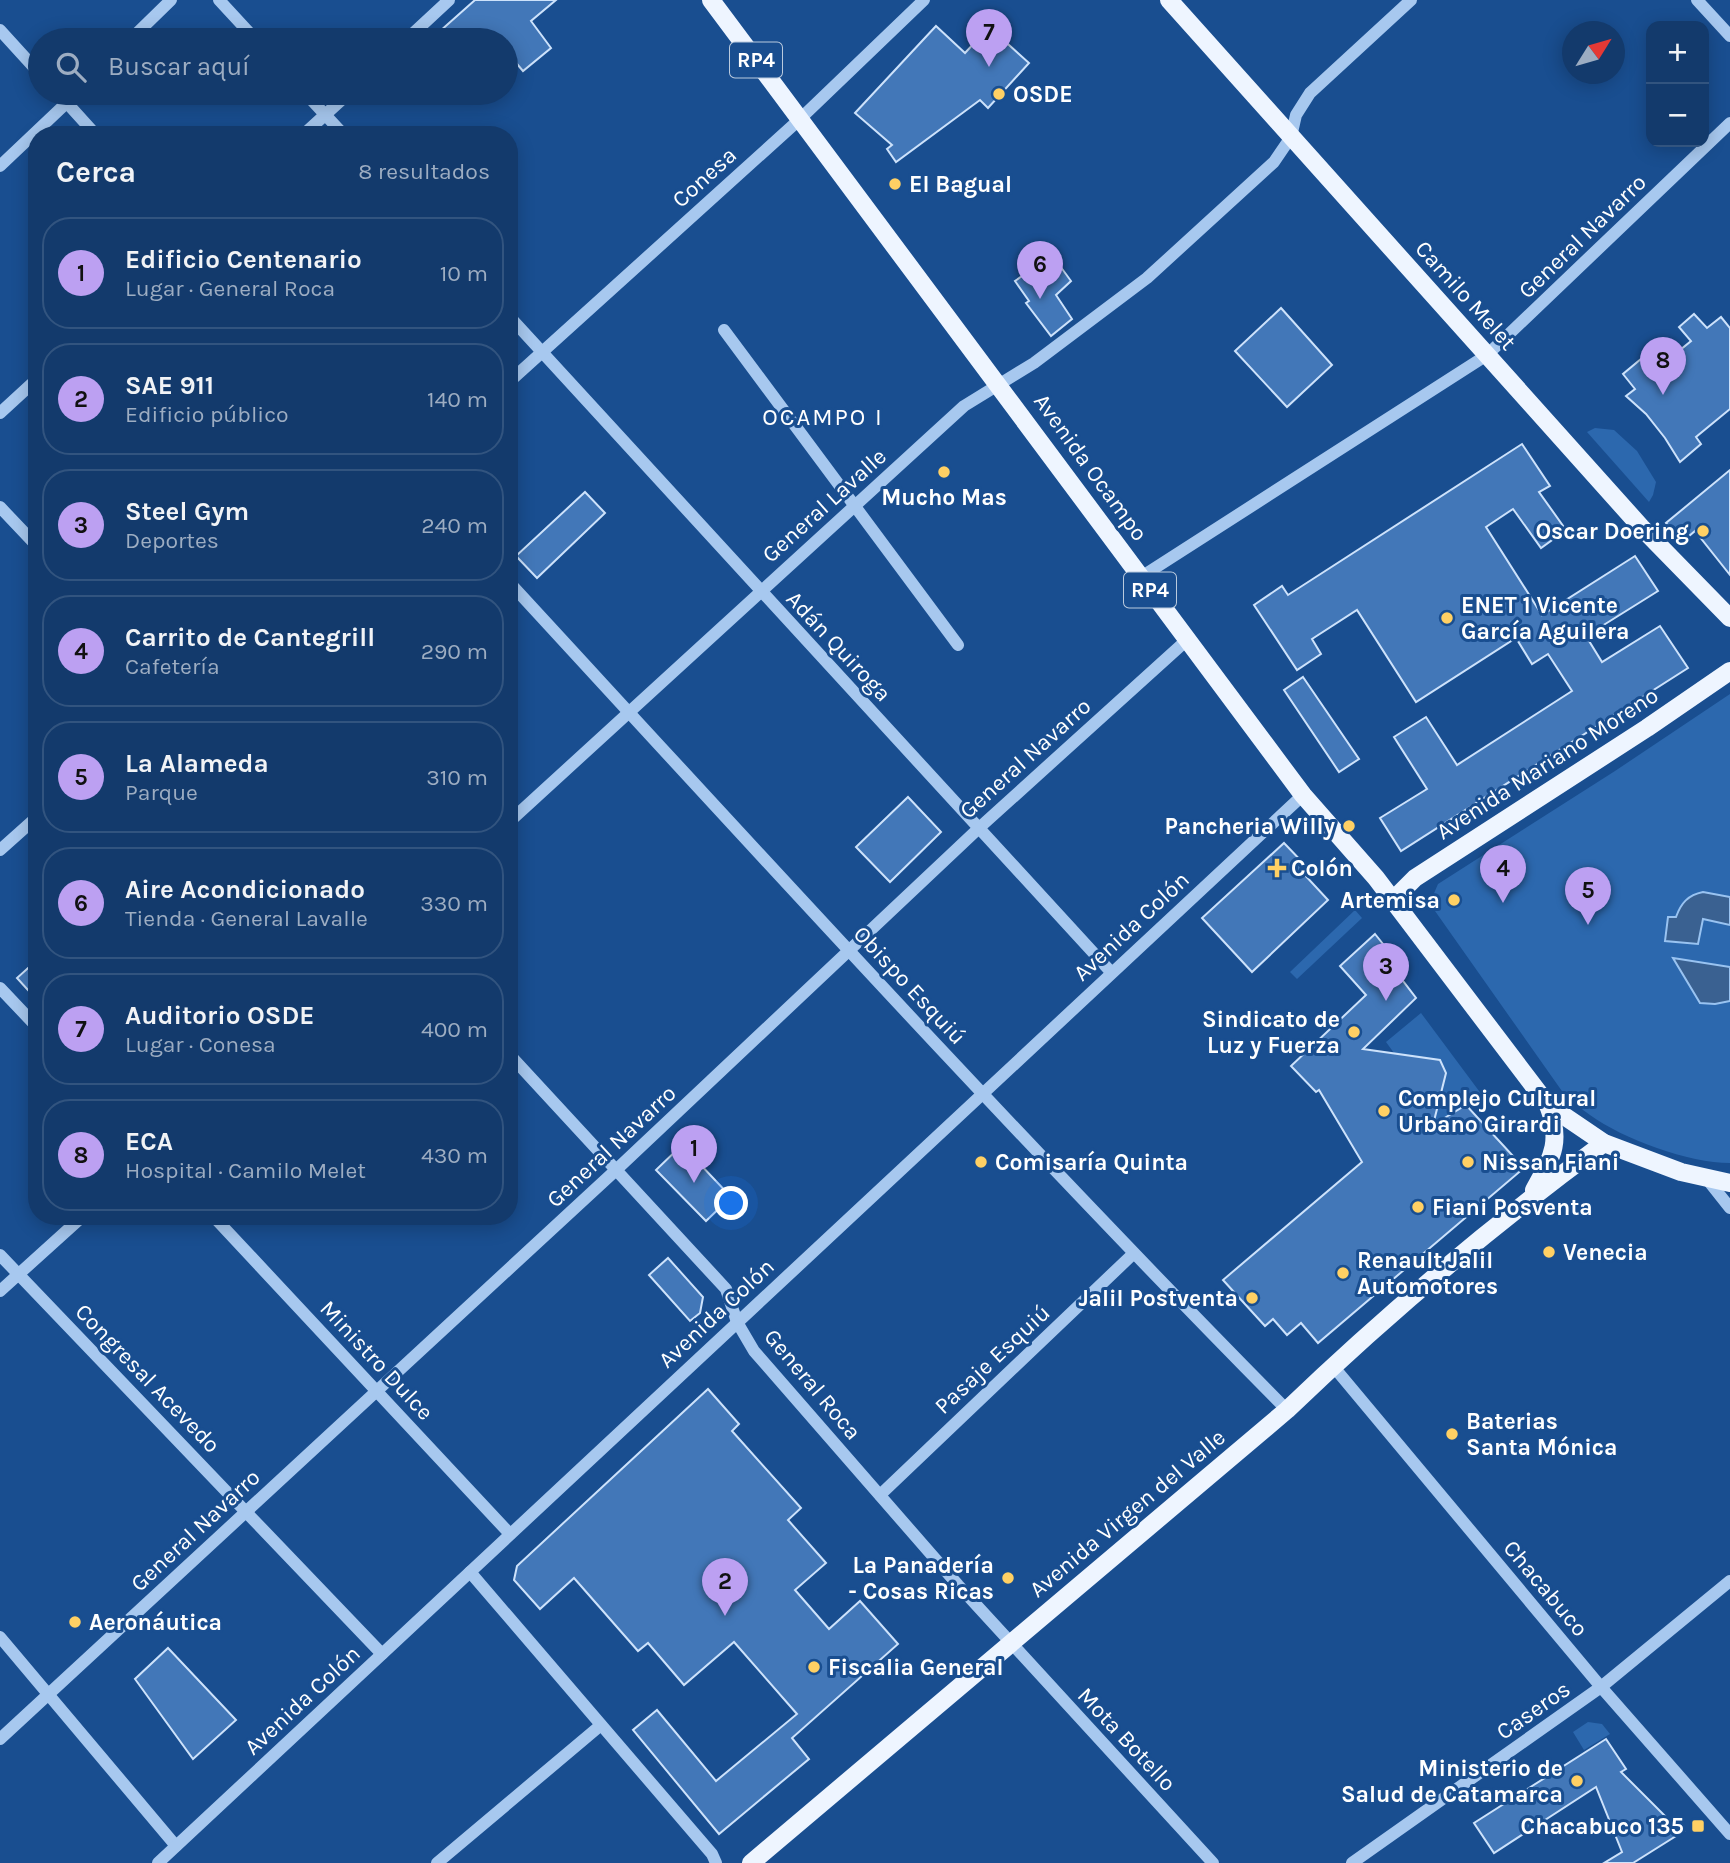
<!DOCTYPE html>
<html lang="es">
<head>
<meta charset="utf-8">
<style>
	body { margin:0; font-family:Karla,sans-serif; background:#1c4172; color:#f1f3f6 }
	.controls { position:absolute; right:21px; top:21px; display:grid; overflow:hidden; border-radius:14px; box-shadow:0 4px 18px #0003 }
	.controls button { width:63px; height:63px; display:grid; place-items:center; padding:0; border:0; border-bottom:2px solid #32547f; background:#133a6c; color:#f1f3f6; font:35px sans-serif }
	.compass { position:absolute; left:1562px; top:21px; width:63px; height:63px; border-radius:50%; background:#133a6c; box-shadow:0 4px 18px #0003; rotate:53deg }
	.you { position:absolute; left:732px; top:1204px; width:24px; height:24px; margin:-18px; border:5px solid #fff; border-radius:50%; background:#1a73e8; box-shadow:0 0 0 10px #1a73e833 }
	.badge { display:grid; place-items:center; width:46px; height:46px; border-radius:50%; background:#bca0f2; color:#111; font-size:23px; font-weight:700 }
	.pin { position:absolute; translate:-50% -58px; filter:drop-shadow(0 2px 4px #0008) }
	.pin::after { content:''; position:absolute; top:37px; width:24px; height:21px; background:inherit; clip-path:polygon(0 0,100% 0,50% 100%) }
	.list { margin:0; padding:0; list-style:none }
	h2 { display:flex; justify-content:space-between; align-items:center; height:91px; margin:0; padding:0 28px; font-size:30px }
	h2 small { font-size:23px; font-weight:400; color:#9dadc2 }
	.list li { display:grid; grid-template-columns:46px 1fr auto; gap:21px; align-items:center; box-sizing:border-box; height:112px; margin:0 14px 14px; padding:0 14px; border:2px solid #32547f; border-radius:28px }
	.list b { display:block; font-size:26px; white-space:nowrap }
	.list p { margin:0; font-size:23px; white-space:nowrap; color:#9dadc2 }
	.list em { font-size:23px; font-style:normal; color:#9dadc2 }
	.icon { flex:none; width:38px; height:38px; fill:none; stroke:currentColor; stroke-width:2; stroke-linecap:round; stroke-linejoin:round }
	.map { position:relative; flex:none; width:1730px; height:1863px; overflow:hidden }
	.search { position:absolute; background:#133a6c; box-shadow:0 4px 18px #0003; left:28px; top:28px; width:490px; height:77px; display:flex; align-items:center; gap:18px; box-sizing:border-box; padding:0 24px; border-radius:38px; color:#9dadc2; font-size:26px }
	.panel { position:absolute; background:#133a6c; box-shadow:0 4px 18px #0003; left:28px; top:126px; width:490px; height:1099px; border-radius:28px }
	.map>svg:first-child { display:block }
</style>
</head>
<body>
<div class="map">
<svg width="1730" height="1863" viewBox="0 0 1730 1863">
	<rect width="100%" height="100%" fill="#194e90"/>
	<g fill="#2c68ae">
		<path d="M 1595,428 L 1614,430 L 1637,451 L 1656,482 L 1653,495 L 1649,502 L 1587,432 Z"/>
		<path d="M 1730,694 L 1730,1163 C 1689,1163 1623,1139 1590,1115 C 1581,1109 1573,1101 1564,1094 L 1435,911 L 1432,898 L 1438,884 L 1615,771 Z"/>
		<path d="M 1355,910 L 1362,918 L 1297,979 L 1290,972 Z"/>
		<path d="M 1421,1013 L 1482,1095 L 1433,1125 L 1446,1073 L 1440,1061 L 1394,1053 L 1386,1042 Z"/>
		<path d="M 1588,1722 L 1602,1724 L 1610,1734 L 1584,1750 L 1573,1732 Z"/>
	</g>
	<g fill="#3a6191" stroke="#99c3f1" stroke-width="2">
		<path d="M 1703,892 L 1730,897 L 1730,925 L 1703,919 L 1698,944 L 1665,941 L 1668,917 L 1676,917 C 1681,903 1688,895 1703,892 Z"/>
		<path d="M 1673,958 L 1730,967 L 1730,1001 L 1715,1004 L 1700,1003 Z"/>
	</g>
	<g fill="#4277b8" stroke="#cde2fb" stroke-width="2">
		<path d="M 475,0 L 556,0 L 531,21 L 551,48 L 523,71 L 506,51 L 506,40 L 430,40 Z"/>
		<path d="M 936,26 L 965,53 L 989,27 L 1029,63 L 988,108 L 980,100 L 896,162 L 887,149 L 892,145 L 855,113 Z"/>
		<path d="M 1052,255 L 1071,281 L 1056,295 L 1072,319 L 1051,336 L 1026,303 L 1029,301 L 1015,281 Z"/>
		<path d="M 1281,308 L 1332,365 L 1287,407 L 1235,351 Z"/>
		<path d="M 1694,314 L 1707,328 L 1721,317 L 1730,328 L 1730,409 L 1696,437 L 1701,444 L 1680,462 L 1665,438 L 1646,414 L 1626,396 L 1635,389 L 1623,374 L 1647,354 L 1658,368 L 1691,341 L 1679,327 Z"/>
		<path d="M 1522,444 L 1550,486 L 1539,492 L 1566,530 L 1541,548 L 1513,509 L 1486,527 L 1542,615 L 1635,556 L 1658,591 L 1586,636 L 1602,662 L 1660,626 L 1688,668 L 1401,851 L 1380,818 L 1427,789 L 1394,737 L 1426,717 L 1457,765 L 1572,691 L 1548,654 L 1532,664 L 1516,638 L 1416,702 L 1357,610 L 1312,639 L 1321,654 L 1297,670 L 1254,605 L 1282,586 L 1288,595 Z"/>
		<path d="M 1730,470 L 1730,575 L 1695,531 L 1682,542 L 1666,523 Z"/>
		<path d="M 585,492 L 605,513 L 537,578 L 516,556 Z"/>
		<path d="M 1303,677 L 1359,759 L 1339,772 L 1284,690 Z"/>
		<path d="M 908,797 L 941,832 L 890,882 L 856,847 Z"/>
		<path d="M 1284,843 L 1307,867 L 1302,872 L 1328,900 L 1252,972 L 1202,918 Z"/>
		<path d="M 1375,934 L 1399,964 L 1394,969 L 1416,998 L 1363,1049 L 1440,1060 L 1446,1073 L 1433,1125 L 1466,1105 L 1524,1168 L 1318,1343 L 1301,1323 L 1287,1335 L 1273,1319 L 1265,1326 L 1223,1280 L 1362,1162 L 1319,1090 L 1316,1092 L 1291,1066 L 1366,995 L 1340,966 Z"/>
		<path d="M 37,960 L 37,1000 L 17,978 Z"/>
		<path d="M 682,1145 L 731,1197 L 706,1221 L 656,1170 Z"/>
		<path d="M 668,1258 L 703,1297 L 700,1313 L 690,1321 L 649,1275 Z"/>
		<path d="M 708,1389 L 739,1424 L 732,1431 L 801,1508 L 788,1520 L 826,1563 L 795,1590 L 829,1629 L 860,1601 L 898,1644 L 792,1738 L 809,1759 L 719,1834 L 633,1730 L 657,1710 L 716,1781 L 797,1714 L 734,1642 L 684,1685 L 648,1643 L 638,1651 L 574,1578 L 540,1609 L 514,1580 L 517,1566 Z"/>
		<path d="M 168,1648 L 236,1720 L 193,1759 L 135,1679 Z"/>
		<path d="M 1606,1739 L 1626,1769 L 1621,1772 L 1671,1822 L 1676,1819 L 1684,1831 L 1633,1863 L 1604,1863 L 1622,1852 L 1596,1787 L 1494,1853 L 1474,1823 Z"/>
	</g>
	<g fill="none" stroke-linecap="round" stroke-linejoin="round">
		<g stroke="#a7c8ef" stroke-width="12">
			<path d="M 219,0 L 256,40"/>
			<path d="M 1697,0 L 1730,36"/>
			<path d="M 0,30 L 40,74"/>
			<path d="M 130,40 L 171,0"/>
			<path d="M 406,40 L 449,0"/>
			<path d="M 58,93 L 96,135"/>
			<path d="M 305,93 L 344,135"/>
			<path d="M 303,135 L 349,93"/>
			<path d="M 0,166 L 77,93"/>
			<path d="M 509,316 L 1111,972"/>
			<path d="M 724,330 L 958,645"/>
			<path d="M 509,382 L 800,119 L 924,0"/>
			<path d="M 0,413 L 37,379"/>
			<path d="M 0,507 L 37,546"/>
			<path d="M 1141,577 L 1487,355 L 1730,123"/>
			<path d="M 509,582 C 766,861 1021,1141 1287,1410"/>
			<path d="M 509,822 L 964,406 L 1034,363 L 1147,278 L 1274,162 L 1291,137 L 1296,115 L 1310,93 L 1411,0"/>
			<path d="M 0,850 L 37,817"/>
			<path d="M 0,988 L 37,1027"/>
			<path d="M 509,1054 L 726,1289 L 737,1322 L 754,1351 L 958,1585 L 1213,1863"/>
			<path d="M 1707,1179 L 1730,1208"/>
			<path d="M 213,1216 L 510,1534"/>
			<path d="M 0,1255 L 382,1654"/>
			<path d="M 0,1291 L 83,1216"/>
			<path d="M 1333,1366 L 1601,1687 L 1730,1834"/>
			<path d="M 880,1495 L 1133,1254"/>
			<path d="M 470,1572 L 712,1854 L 716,1863"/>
			<path d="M 0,1637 L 176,1846"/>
			<path d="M 0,1739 L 616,1170 L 979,828 L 1188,639"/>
			<path d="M 158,1863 L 1303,795"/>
			<path d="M 437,1863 L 601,1725"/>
			<path d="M 1352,1863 L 1601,1687 L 1730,1581"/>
		</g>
		<g stroke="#eef5ff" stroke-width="18">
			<path d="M 711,0 L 1303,795 L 1376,878 L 1548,1105 L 1604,1143 L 1681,1172 L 1730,1183"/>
			<path d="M 1169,0 L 1641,527 L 1730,618"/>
			<path d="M 1393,900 L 1415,878 L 1647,728 L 1730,671"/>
			<path d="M 1534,1190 C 1552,1157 1562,1143 1548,1105"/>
			<path d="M 751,1863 L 1287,1410 C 1386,1315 1494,1224 1604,1143"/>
		</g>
	</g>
	<g fill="#ffd064" stroke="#194e90" stroke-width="2.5">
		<circle cx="999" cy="94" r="7"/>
		<circle cx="895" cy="184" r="7"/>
		<circle cx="944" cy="472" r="7"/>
		<circle cx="1703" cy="531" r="7"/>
		<circle cx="1447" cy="618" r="7"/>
		<circle cx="1349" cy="826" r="7"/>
		<path d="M1273.5 857.5h7v7h7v7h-7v7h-7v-7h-7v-7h7z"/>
		<circle cx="1454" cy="900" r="7"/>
		<circle cx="1354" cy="1032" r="7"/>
		<circle cx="1384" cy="1111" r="7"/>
		<circle cx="981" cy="1162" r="7"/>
		<circle cx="1468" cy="1162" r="7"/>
		<circle cx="1418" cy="1207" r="7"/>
		<circle cx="1549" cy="1252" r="7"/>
		<circle cx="1343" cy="1273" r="7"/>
		<circle cx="1252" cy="1298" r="7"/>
		<circle cx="1452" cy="1434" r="7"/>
		<circle cx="1008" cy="1578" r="7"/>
		<circle cx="75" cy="1622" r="7"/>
		<circle cx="814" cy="1667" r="7"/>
		<circle cx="1577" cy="1781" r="7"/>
		<rect x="1691" y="1819" width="14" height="14" rx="3.5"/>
	</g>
	<g text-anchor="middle" stroke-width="6" stroke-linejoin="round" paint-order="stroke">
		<g fill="#194e90" stroke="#bacade" stroke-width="2">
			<rect x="730" y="42.5" width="52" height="35" rx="5"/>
			<rect x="1124" y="572.5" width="52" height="35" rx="5"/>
		</g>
		<g font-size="21" font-weight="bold" fill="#fff">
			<text x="756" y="67">RP4</text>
			<text x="1150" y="597">RP4</text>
		</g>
		<g font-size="23" font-weight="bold" fill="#fff" stroke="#194e90" text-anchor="start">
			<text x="1013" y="102">OSDE</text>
			<text x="909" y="192">El Bagual</text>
			<text x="944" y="505" text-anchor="middle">Mucho Mas</text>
			<text x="1689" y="539" text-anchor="end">Oscar Doering</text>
			<text x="1461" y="613">ENET 1 Vicente<tspan x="1461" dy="26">García Aguilera</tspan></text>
			<text x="1335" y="834" text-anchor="end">Pancheria Willy</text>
			<text x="1291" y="876">Colón</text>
			<text x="1440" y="908" text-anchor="end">Artemisa</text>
			<text x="1340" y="1027" text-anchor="end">Sindicato de<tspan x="1340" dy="26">Luz y Fuerza</tspan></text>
			<text x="1398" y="1106">Complejo Cultural<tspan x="1398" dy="26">Urbano Girardi</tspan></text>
			<text x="995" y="1170">Comisaría Quinta</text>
			<text x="1482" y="1170">Nissan Fiani</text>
			<text x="1432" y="1215">Fiani Posventa</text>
			<text x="1563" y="1260">Venecia</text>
			<text x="1357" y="1268">Renault Jalil<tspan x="1357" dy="26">Automotores</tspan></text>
			<text x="1238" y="1306" text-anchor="end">Jalil Postventa</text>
			<text x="1466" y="1429">Baterias<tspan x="1466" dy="26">Santa Mónica</tspan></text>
			<text x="994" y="1573" text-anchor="end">La Panadería<tspan x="994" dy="26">- Cosas Ricas</tspan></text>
			<text x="89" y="1630">Aeronáutica</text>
			<text x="828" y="1675">Fiscalia General</text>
			<text x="1563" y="1776" text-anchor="end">Ministerio de<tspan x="1563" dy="26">Salud de Catamarca</tspan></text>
			<text x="1684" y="1834" text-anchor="end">Chacabuco 135</text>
		</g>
		<g font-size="23" fill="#fff" stroke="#194e90">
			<text transform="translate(704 177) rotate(-42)" y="8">Conesa</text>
			<text transform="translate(1582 236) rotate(-44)" y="8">General Navarro</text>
			<text transform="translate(1466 295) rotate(48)" y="8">Camilo Melet</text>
			<text transform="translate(1091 467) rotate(54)" y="8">Avenida Ocampo</text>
			<text transform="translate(824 505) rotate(-42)" y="8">General Lavalle</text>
			<text transform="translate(839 646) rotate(47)" y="8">Adán Quiroga</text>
			<text transform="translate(1025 758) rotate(-42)" y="8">General Navarro</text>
			<text transform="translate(1547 763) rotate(-33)" y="8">Avenida Mariano Moreno</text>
			<text transform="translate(1131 926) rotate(-43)" y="8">Avenida Colón</text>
			<text transform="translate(910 985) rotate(47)" y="8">Obispo Esquiú</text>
			<text transform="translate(611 1146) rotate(-43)" y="8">General Navarro</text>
			<text transform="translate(716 1313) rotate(-43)" y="8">Avenida Colón</text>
			<text transform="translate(992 1359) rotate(-43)" y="8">Pasaje Esquiú</text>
			<text transform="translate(377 1360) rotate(47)" y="8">Ministro Dulce</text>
			<text transform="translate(148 1378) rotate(46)" y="8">Congresal Acevedo</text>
			<text transform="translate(813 1384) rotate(50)" y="8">General Roca</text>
			<text transform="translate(1127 1513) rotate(-40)" y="8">Avenida Virgen del Valle</text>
			<text transform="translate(195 1530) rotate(-43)" y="8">General Navarro</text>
			<text transform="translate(1546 1588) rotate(50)" y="8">Chacabuco</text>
			<text transform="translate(302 1700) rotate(-43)" y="8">Avenida Colón</text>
			<text transform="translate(1533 1710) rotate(-35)" y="8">Caseros</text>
			<text transform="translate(1127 1739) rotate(47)" y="8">Mota Botello</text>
		</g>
		<g font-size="24" letter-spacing="2" fill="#fff" stroke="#194e90">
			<text x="823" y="425">OCAMPO I</text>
		</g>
	</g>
</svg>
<div class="controls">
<button>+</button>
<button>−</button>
</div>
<svg class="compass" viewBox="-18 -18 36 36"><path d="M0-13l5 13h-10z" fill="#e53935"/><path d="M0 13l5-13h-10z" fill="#9dadc2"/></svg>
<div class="you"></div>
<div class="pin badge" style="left:694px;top:1183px">1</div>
<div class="pin badge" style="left:725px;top:1616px">2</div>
<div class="pin badge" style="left:1386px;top:1001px">3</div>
<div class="pin badge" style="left:1503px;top:903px">4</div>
<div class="pin badge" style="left:1588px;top:925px">5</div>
<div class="pin badge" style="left:1040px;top:299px">6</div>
<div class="pin badge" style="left:989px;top:67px">7</div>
<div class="pin badge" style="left:1663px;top:395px">8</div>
<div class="search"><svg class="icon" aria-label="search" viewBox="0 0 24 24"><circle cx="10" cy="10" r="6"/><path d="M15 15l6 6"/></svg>Buscar aquí</div>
<section class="panel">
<h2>Cerca<small>8 resultados</small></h2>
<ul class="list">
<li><span class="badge">1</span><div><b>Edificio Centenario</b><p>Lugar · General Roca</p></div><em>10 m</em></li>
<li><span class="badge">2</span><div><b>SAE 911</b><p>Edificio público</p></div><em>140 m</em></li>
<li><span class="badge">3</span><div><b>Steel Gym</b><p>Deportes</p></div><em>240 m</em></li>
<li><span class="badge">4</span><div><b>Carrito de Cantegrill</b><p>Cafetería</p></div><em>290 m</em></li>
<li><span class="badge">5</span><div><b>La Alameda</b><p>Parque</p></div><em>310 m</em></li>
<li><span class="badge">6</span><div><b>Aire Acondicionado</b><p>Tienda · General Lavalle</p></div><em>330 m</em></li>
<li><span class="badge">7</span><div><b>Auditorio OSDE</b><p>Lugar · Conesa</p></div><em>400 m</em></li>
<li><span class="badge">8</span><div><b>ECA</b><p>Hospital · Camilo Melet</p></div><em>430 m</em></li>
</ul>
</section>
</div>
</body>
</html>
